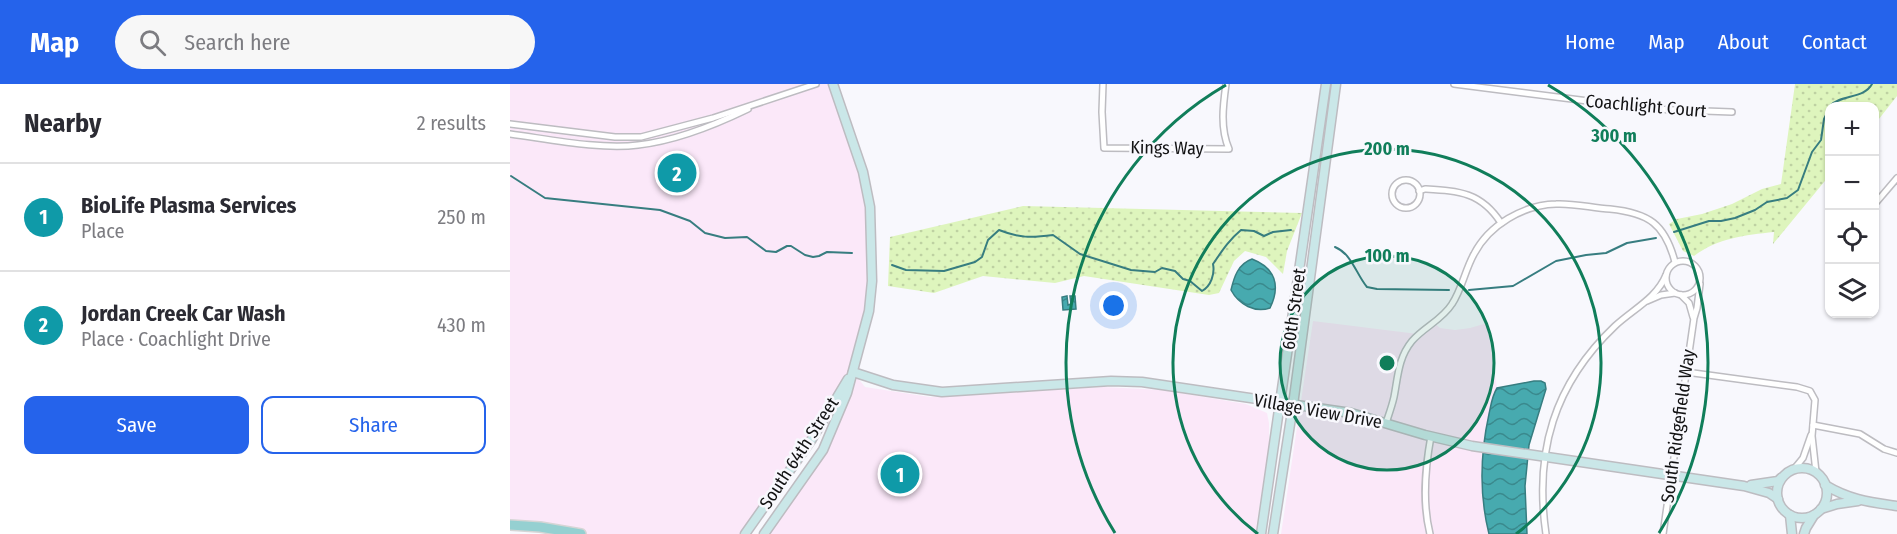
<!DOCTYPE html>
<html lang="en">
<head>
<meta charset="utf-8">
<style>
	body { margin:0; font-family:"Fira Sans Condensed",sans-serif; background:#f7f7f7; color:#2b2b33 }
	.controls { position:absolute; right:18px; top:18px; display:grid; overflow:hidden; border-radius:12px; box-shadow:0 2px 4px #0004 }
	.controls button { width:54px; height:54px; display:grid; place-items:center; padding:0; border:0; border-bottom:2px solid #e1e1e2; background:#fff; color:#2b2b33; font:30px sans-serif }
	.you { position:absolute; left:604px; top:222px; width:21px; height:21px; margin:-15px; border:4px solid #fff; border-radius:50%; background:#1a73e8; box-shadow:0 0 0 9px #1a73e833 }
	.badge { display:grid; place-items:center; width:39px; height:39px; border-radius:50%; background:#2563eb; color:#fff; font-size:20px; font-weight:700 }
	.pin { position:absolute; translate:-50% -50%; border:3px solid #fff; box-shadow:0 2px 6px #0006 }
	.list { margin:0; padding:0; list-style:none }
	h2 { display:flex; justify-content:space-between; align-items:center; height:78px; margin:0; padding:0 24px; font-size:26px }
	h2 small { font-size:20px; font-weight:400; color:#7c7c81 }
	.list li { display:grid; grid-template-columns:39px 1fr auto; gap:18px; align-items:center; box-sizing:border-box; height:108px; padding:0 24px; border-top:2px solid #e1e1e2 }
	.list b { display:block; font-size:22px; white-space:nowrap }
	.list p { margin:0; font-size:20px; white-space:nowrap; color:#7c7c81 }
	.list em { font-size:20px; font-style:normal; color:#7c7c81 }
	.actions { display:flex; gap:12px; padding:18px 24px }
	.actions a { flex:1; padding:14px 0; border:2px solid #2563eb; border-radius:12px; text-align:center; font-size:21px; color:#2563eb }
	.actions .main { background:#2563eb; color:#fff }
	.icon { flex:none; width:33px; height:33px; fill:none; stroke:currentColor; stroke-width:2; stroke-linecap:round; stroke-linejoin:round }
	.map { position:relative; flex:none; width:1387px; height:450px; overflow:hidden }
	header { display:flex; align-items:center; gap:36px; box-sizing:border-box; height:84px; padding:0 30px; background:#2563eb; color:#fff }
	header strong { font-size:28px }
	nav { display:flex; gap:33px; margin-inline-start:auto; font-size:21px }
	.search { width:420px; height:54px; background:#f7f7f7; display:flex; align-items:center; gap:15px; box-sizing:border-box; padding:0 21px; border-radius:33px; color:#7c7c81; font-size:22px }
	main { display:flex }
	aside { flex:1; background:#fff }
	.map>svg:first-child { display:block }
</style>
</head>
<body>
<header>
<strong>Map</strong>
<div class="search"><svg class="icon" aria-label="search" viewBox="0 0 24 24"><circle cx="10" cy="10" r="6"/><path d="M15 15l6 6"/></svg>Search here</div>
<nav><a>Home</a><a>Map</a><a>About</a><a>Contact</a></nav>
</header>
<main>
<aside>
<h2>Nearby<small>2 results</small></h2>
<ul class="list">
<li><span class="badge" style="background:#0f9aa8">1</span><div><b>BioLife Plasma Services</b><p>Place</p></div><em>250 m</em></li>
<li><span class="badge" style="background:#0f9aa8">2</span><div><b>Jordan Creek Car Wash</b><p>Place · Coachlight Drive</p></div><em>430 m</em></li>
</ul>
<div class="actions"><a class="main">Save</a><a>Share</a></div>
</aside>
<div class="map">
<svg width="1387" height="450" viewBox="0 0 1387 450">
	<defs>
		<pattern id="park-dots" width="8" height="8" patternUnits="userSpaceOnUse" patternTransform="scale(1.5)"><rect width="8" height="8" fill="#def5bd"/><path d="M2 2h.1M6 6h.1" fill="none" stroke="#bed1a2" stroke-width="1.8" stroke-linecap="round"/></pattern>
		<pattern id="water-waves" width="16" height="10" patternUnits="userSpaceOnUse" patternTransform="scale(1.5)"><rect width="16" height="10" fill="#47aaaf"/><path d="M0 5q4-4 8 0t8 0" fill="none" stroke="#3a898d"/></pattern>
	</defs>
	<rect width="100%" height="100%" fill="#f8f8fd"/>
	<g fill="#fbe8f9">
		<path d="M 0,0 L 323,0 L 360,123 L 362,197 L 343,288 L 355,303 L 420,313 L 594,303 L 652,306 L 736,320 L 757,329 L 759,339 L 759,362 L 745,450 L 253,450 L 313,366 L 343,290 L 235,450 L 71,450 L 0,441 Z"/>
		<path d="M 803,237 L 908,250 L 924,239 L 930,244 L 945,246 L 960,244 L 977,239 L 987,304 L 984,309 L 976,346 L 971,388 L 975,435 L 979,450 L 771,450 Z"/>
	</g>
	<g fill="url(#park-dots)">
		<path d="M 1285,0 L 1387,0 L 1387,12 L 1365,40 L 1364,22 L 1320,22 L 1319,92 L 1263,160 L 1264,148 C 1235,151 1208,154 1184,172 L 1173,167 L 1159,140 L 1167,135 L 1192,130 L 1222,120 L 1252,105 L 1271,100 Z"/>
		<path d="M 513,122 L 792,129 L 777,167 L 773,190 L 756,173 L 735,167 L 724,177 L 709,209 L 699,211 L 574,192 L 545,199 L 473,192 L 424,209 L 378,202 L 380,153 Z"/>
	</g>
	<g fill="url(#water-waves)" stroke="#377d80" stroke-width="1.5">
		<path d="M 742,175 C 765,184 771,201 760,224 C 745,229 729,221 721,206 C 724,193 728,180 742,175 Z"/>
		<path d="M 557,212 L 558,221 L 561,220 L 560,212 L 565,212 L 566,225 L 553,226 L 552,213 Z"/>
		<path d="M 1024,297 L 1031,297 L 1035,299 L 1036,305 L 1019,361 L 1015,402 L 1017,450 L 979,450 C 969,410 970,371 979,330 C 981,321 982,312 987,304 Z"/>
	</g>
	<g fill="none" stroke-linecap="round" stroke-linejoin="round">
		<g stroke="#377d80" stroke-width="2">
			<path d="M 1320,22 C 1331,10 1354,15 1362,0"/>
			<path d="M 1,92 L 35,114 L 150,126 L 180,137 L 195,149 L 215,154 L 237,153 L 256,167 L 266,168 L 277,162 L 281,162 L 295,171 L 303,173 L 309,172 L 317,168 L 342,169"/>
			<path d="M 1164,148 L 1199,137 L 1211,137 L 1225,134 L 1245,126 L 1257,118 L 1277,114 L 1288,106 L 1302,68 L 1311,56 L 1314,35 L 1320,23"/>
			<path d="M 825,163 C 842,170 846,190 857,203 L 867,205 L 939,206"/>
			<path d="M 382,181 L 396,186 L 434,187 L 465,178 L 472,173 L 478,156 L 489,146 C 509,154 521,154 543,151 L 570,170 L 621,186 L 645,188 L 652,184 L 665,187 L 673,195 L 680,197 L 692,207 C 701,202 705,190 703,180 C 712,167 719,156 731,146 L 744,147 L 754,152 L 763,148 L 781,146"/>
			<path d="M 959,206 L 1003,202 L 1046,177 L 1076,171 L 1096,169 L 1117,159 L 1146,154"/>
		</g>
		<g stroke="#bdbcc1" stroke-width="8">
			<g id="street">
				<path d="M 593,0 L 592,28 L 594,64 L 719,65 C 710,44 713,22 716,0"/>
				<path d="M 944,0 L 1141,25 L 1222,28"/>
				<path d="M 0,40 L 105,53 L 131,53 L 203,34 L 306,0"/>
				<path d="M 0,50 C 38,55 91,66 128,61 C 165,57 205,41 238,25"/>
				<circle cx="896" cy="110" r="14"/>
				<path d="M 909,107 L 915,105 C 949,107 971,108 991,139"/>
				<path d="M 1364,121 L 1387,94"/>
				<circle cx="1173" cy="194" r="17"/>
				<path d="M 1171,211 L 1179,219 L 1183,233"/>
				<path d="M 1137,217 L 1151,211 L 1165,209"/>
				<path d="M 1176,288 L 1287,303 L 1300,307 L 1305,316 L 1302,352 L 1306,388"/>
				<path d="M 876,339 C 879,330 882,322 884,313 C 888,293 888,274 902,257 C 914,243 932,236 942,220 C 952,205 955,186 964,170 C 979,141 1013,121 1046,120 C 1064,119 1082,124 1100,125 C 1139,129 1155,140 1165,178"/>
				<path d="M 1303,341 L 1350,350 L 1374,365 L 1387,369"/>
				<path d="M 1284,385 L 1293,374 L 1301,351"/>
				<path d="M 920,450 C 912,418 915,385 921,352"/>
				<path d="M 1036,450 C 1024,368 1044,300 1105,242 C 1122,226 1147,214 1156,191"/>
				<path d="M 1153,450 L 1184,234 L 1187,224 L 1190,200"/>
			</g>
		</g>
		<g stroke="#bdbcc1" stroke-width="11">
			<g id="secondary">
				<path d="M 343,288 L 383,301 L 432,308 L 601,297 L 632,298 L 841,329 L 915,351 L 962,362 L 1234,402 L 1259,409 L 1268,415"/>
				<circle cx="1292" cy="409" r="25"/>
				<path d="M 1241,401 L 1268,397 L 1271,394"/>
				<path d="M 1315,401 C 1340,416 1359,418 1387,422"/>
				<path d="M 1311,425 L 1327,420 L 1348,417"/>
				<path d="M 1280,431 L 1282,450"/>
				<path d="M 235,450 L 302,355 L 338,295"/>
				<path d="M 254,450 L 313,366 L 337,309 L 359,227 L 362,197 L 360,123 L 353,88 L 323,0"/>
				<path d="M 751,450 L 816,0"/>
				<path d="M 763,450 L 783,321 L 826,0"/>
				<path d="M 1294,450 L 1296,444 L 1304,431"/>
			</g>
		</g>
		<g stroke="#d5d5d5" stroke-width="12">
			<path id="primary" d="M 0,441 L 30,443 L 71,450"/>
		</g>
		<use href="#street" stroke="#fff" stroke-width="5"/>
		<use href="#secondary" stroke="#cae7e8" stroke-width="8"/>
		<use href="#primary" stroke="#95d0d1" stroke-width="9"/>
	</g>
	<circle cx="877" cy="279" r="107" fill="#107e5a" fill-opacity=".12"/>
	<g fill="none" stroke="#107e5a" stroke-width="3">
		<circle cx="877" cy="279" r="107"/>
		<path d="M748 450A214 214 0 1 1 1006 450"/>
		<path d="M605 449A321 321 0 0 1 716 1M1038 1A321 321 0 0 1 1149 449"/>
	</g>
	<g text-anchor="middle" stroke-width="5" stroke-linejoin="round" paint-order="stroke">
		<g font-size="18" fill="#131314" stroke="#f8f8fd">
			<text transform="translate(1136 22) rotate(5)" y="6">Coachlight Court</text>
			<text transform="translate(657 64) rotate(1)" y="6">Kings Way</text>
			<text transform="translate(784 225) rotate(-82)" y="6">60th Street</text>
			<text transform="translate(808 327) rotate(10)" y="6">Village View Drive</text>
			<text transform="translate(1168 342) rotate(-82)" y="6">South Ridgefield Way</text>
			<text transform="translate(289 369) rotate(-57)" y="6">South 64th Street</text>
		</g>
	</g>
	<circle cx="877" cy="279" r="9" fill="#107e5a" stroke="#f8f8fd" stroke-width="3"/>
	<g font-size="18" text-anchor="middle" font-weight="bold" fill="#107e5a" stroke="#f8f8fd" stroke-width="5" stroke-linejoin="round" paint-order="stroke">
		<text x="1104" y="58">300 m</text>
		<text x="877" y="71">200 m</text>
		<text x="877" y="178">100 m</text>
	</g>
</svg>
<div class="controls">
<button>+</button>
<button>−</button>
<button><svg class="icon" aria-label="locate" viewBox="0 0 24 24"><circle cx="12" cy="12" r="6"/><path d="M12 2v4M12 18v4M2 12h4M18 12h4"/></svg></button>
<button><svg class="icon" aria-label="layers" viewBox="0 0 24 24"><path d="M12 4l9 5-9 5-9-5zM3 14l9 5 9-5"/></svg></button>
</div>
<div class="you"></div>
<div class="pin badge" style="left:390px;top:390px;background:#0f9aa8">1</div>
<div class="pin badge" style="left:167px;top:89px;background:#0f9aa8">2</div>
</div>
</main>
</body>
</html>
